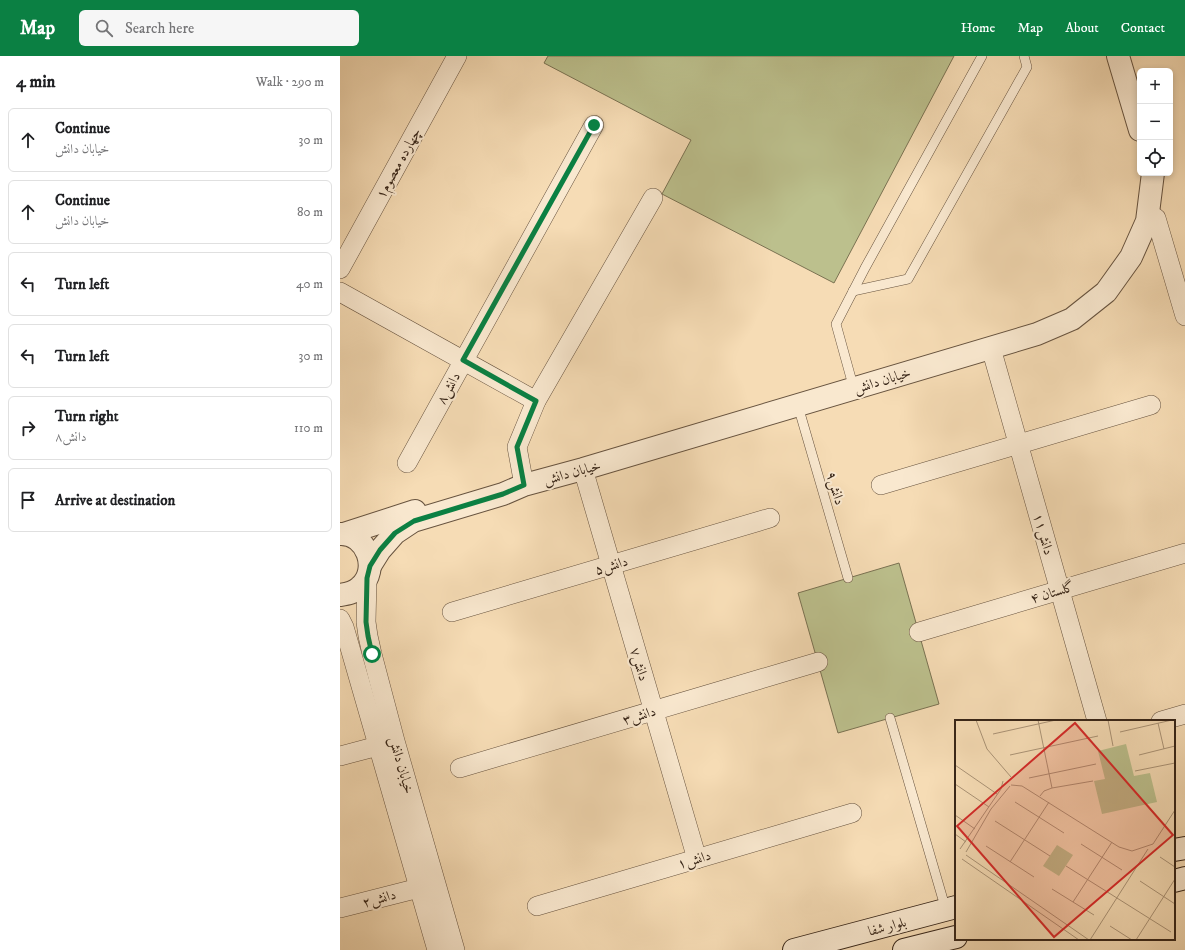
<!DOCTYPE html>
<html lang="en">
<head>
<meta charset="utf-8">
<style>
	body { margin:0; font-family:"IM FELL DW Pica",Amiri,serif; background:#f6f6f6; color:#202124 }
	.controls { position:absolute; right:12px; top:12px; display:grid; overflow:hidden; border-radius:6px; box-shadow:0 2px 6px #0003 }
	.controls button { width:36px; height:36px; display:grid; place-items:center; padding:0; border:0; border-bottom:1px solid #e0e0e0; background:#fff; color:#202124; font:20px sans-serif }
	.stop { position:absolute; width:12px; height:12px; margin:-9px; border:3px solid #0b8043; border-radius:50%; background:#fff }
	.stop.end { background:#0b8043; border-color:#fff; box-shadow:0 1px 4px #0008 }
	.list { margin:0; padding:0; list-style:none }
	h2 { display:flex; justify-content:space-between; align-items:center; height:52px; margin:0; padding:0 16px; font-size:17px }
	h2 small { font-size:13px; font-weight:400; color:#757577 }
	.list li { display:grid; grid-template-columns:26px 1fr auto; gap:12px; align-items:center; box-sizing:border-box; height:64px; margin:0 8px 8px; padding:0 8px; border:1px solid #e0e0e0; border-radius:6px }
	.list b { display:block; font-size:15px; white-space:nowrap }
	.list p { margin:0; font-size:13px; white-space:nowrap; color:#757577 }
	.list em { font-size:13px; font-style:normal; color:#757577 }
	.icon { flex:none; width:22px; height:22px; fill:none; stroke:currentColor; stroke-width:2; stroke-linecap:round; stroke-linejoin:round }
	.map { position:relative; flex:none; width:845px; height:894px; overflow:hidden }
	header { display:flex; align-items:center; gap:24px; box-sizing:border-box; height:56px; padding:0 20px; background:#0b8043; color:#fff }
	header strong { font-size:19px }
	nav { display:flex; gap:22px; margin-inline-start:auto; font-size:14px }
	.search { width:280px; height:36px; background:#f6f6f6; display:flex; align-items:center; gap:10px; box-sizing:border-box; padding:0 14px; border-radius:6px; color:#757577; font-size:15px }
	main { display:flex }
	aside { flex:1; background:#fff }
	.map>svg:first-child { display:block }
</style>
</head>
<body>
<header>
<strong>Map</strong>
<div class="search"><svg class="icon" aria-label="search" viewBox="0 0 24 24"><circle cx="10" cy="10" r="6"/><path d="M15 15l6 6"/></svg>Search here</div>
<nav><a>Home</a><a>Map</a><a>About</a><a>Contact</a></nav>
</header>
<main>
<aside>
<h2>4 min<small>Walk · 290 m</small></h2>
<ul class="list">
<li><svg class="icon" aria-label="ahead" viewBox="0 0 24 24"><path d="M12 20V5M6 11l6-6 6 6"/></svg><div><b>Continue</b><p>خیابان دانش</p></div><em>30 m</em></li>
<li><svg class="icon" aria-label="ahead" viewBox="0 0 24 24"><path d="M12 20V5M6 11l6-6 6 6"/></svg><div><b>Continue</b><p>خیابان دانش</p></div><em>80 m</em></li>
<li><svg class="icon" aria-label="left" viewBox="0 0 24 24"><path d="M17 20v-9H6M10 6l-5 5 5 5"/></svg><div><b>Turn left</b></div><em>40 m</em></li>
<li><svg class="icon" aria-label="left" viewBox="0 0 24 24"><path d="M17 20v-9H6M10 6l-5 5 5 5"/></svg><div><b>Turn left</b></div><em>30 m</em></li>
<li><svg class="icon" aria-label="right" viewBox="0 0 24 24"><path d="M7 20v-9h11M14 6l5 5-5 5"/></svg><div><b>Turn right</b><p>دانش۸</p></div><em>110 m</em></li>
<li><svg class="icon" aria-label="arrive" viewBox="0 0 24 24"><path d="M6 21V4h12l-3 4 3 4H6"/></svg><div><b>Arrive at destination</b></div></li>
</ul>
</aside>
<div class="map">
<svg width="845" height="894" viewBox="0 0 845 894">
	<rect width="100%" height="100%" fill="#f6dcb5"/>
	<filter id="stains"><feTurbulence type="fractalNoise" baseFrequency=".005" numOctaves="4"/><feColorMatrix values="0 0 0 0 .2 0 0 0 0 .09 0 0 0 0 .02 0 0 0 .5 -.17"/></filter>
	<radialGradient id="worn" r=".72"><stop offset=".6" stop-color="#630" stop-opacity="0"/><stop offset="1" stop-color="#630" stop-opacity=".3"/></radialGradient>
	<g fill="#bcc08d" stroke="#7a7252">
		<path d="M 208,0 L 614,0 L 494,227 L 322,138 L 351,84 L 204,7 Z"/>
		<path d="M 559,507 L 599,648 L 498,677 L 458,537 Z"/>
	</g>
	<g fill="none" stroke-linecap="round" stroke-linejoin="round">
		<g stroke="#67533f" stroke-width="10">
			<g id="service">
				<path d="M 513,235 L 568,223 L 687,11 L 684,0"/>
				<path d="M 514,333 L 496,268 L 525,212 L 642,0"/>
				<path d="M 458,350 L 508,522"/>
				<path d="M 550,662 L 606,854"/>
			</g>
		</g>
		<g stroke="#67533f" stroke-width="20">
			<g id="minor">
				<path d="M 816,162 L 845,260"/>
				<path d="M 0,213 L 117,0"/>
				<path d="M 0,236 L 196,345"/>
				<path d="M 651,292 L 757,665"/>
				<path d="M 67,407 L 254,69"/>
				<path d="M 243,413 L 357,803"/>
				<path d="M 184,429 L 177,391 L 196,345 L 313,142"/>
				<path d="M 541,429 L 811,349"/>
				<path d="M 27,522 L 26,566 L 28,580 L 32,598 L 55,685 L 115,894"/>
				<path d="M 112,556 L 430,462"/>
				<path d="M 0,563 L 4,571 L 97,894"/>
				<path d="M 579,576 L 845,497"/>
				<path d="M 821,665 L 845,658"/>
				<path d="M 0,700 L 38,690"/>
				<path d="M 120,712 L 478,606"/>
				<path d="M 197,850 L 512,757"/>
				<path d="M 0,852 L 79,832"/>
			</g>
		</g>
		<g stroke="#67533f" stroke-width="24">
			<g id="tertiary">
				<path d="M 778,0 L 800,74"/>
				<path d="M 0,478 C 27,477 40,514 20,531 C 14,537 7,538 0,539"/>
				<path d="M 4,478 L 75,455"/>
				<path d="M 30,510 L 40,494 L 55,477 L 73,465 L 163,438 L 184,429 L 243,413 L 697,278 L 732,263 L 766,236 L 791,201 L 807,165 L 813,117"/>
			</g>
		</g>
		<g stroke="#372518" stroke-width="24">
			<g id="secondary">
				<path d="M 834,794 L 845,792"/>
				<path d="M 834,825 L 845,822"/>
				<path d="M 454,894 L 616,851"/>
				<path d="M 564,894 L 616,881"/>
			</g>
		</g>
		<use href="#service" stroke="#f9e8cf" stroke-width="9"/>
		<use href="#minor" stroke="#f9e8cf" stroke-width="19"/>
		<use href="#tertiary" stroke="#f9e8cf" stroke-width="22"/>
		<use href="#secondary" stroke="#f9e8cf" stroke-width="22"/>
	</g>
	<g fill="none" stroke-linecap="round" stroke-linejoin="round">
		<path stroke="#0b8043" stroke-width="5" d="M 32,598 L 28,580 L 26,566 L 27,522 L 30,510 L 40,494 L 55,477 L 74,465 L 163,438 L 184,429 L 177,391 L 196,345 L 123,304 L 254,69"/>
	</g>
	<g text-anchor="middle" stroke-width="4" stroke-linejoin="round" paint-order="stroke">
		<g font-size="14" fill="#372518" stroke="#f9e8cf">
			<text transform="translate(58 107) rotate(-61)" y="5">چهارده معصوم۱</text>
			<text transform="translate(542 324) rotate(-17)" y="5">خیابان دانش</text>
			<text transform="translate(108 332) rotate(-61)" y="5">دانش۸</text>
			<text transform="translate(232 416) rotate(-15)" y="5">خیابان دانش</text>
			<text transform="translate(496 432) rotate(74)" y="5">دانش۹</text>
			<text transform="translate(704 478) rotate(74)" y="5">دانش۱۱</text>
			<text transform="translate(271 509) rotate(-17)" y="5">دانش۵</text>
			<text transform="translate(712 536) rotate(-17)" y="5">گلستان ۴</text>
			<text transform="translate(300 608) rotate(74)" y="5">دانش۷</text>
			<text transform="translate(299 659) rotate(-17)" y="5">دانش۳</text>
			<text transform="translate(62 709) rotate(74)" y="5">خیابان دانش</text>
			<text transform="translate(354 803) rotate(-16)" y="5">دانش۱</text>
			<text transform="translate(39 842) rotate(-15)" y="5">دانش۲</text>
			<text transform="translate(547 870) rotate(-15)" y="5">بلوار شفا</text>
		</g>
	</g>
	<g transform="translate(615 664)">
		<rect width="220" height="220" fill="#f6dcb5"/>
		<path d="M 171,24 L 179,56 L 195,53 L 202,82 L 147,94 L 139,61 L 150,59 L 143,31 ZM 102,125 L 118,135 L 104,156 L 88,146 Z" fill="#bcc08d"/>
		<path fill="none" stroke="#aa9376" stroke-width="1" d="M 21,0 L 32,29 L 56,57M 83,0 L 97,68M 153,0 L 158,26M 203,3 L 209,29M 165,12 L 217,0M 38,14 L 101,0M 55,35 L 143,16M 184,35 L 220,26M 0,45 L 42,74M 180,51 L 220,43M 74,58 L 141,44M 0,64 L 34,87M 56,65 L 67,66 L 164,127 L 177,131 L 198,124 L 220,90M 85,76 L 89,71 L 97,68 L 138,61M 60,82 L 109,113M 0,95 L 20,109M 40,101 L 95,136M 0,114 L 11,122M 126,124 L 167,150M 31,126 L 79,157M 5,129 L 46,69 L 48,61M 11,132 L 36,89 L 55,66M 11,135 L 134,220M 205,137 L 220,147M 7,139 L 124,220M 55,142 L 94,82M 111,146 L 216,212M 185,161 L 220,184M 97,169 L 139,195M 118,182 L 157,122M 155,206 L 177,220M 135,220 L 193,129M 181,220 L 220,159"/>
		<path fill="#d62828" fill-opacity="0.15" stroke="#d62828" stroke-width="2" d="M 120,3 L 218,115 L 99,217 L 2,106 Z"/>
		<rect width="220" height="220" fill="none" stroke="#372518" stroke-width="2"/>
	</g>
	<rect width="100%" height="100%" filter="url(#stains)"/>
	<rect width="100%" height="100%" fill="url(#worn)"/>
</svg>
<div class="controls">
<button>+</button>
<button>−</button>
<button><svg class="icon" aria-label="locate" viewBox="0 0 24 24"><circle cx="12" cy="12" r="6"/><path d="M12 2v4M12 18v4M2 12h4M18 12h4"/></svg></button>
</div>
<div class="stop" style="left:32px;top:598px"></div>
<div class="stop end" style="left:254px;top:69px"></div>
</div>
</main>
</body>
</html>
